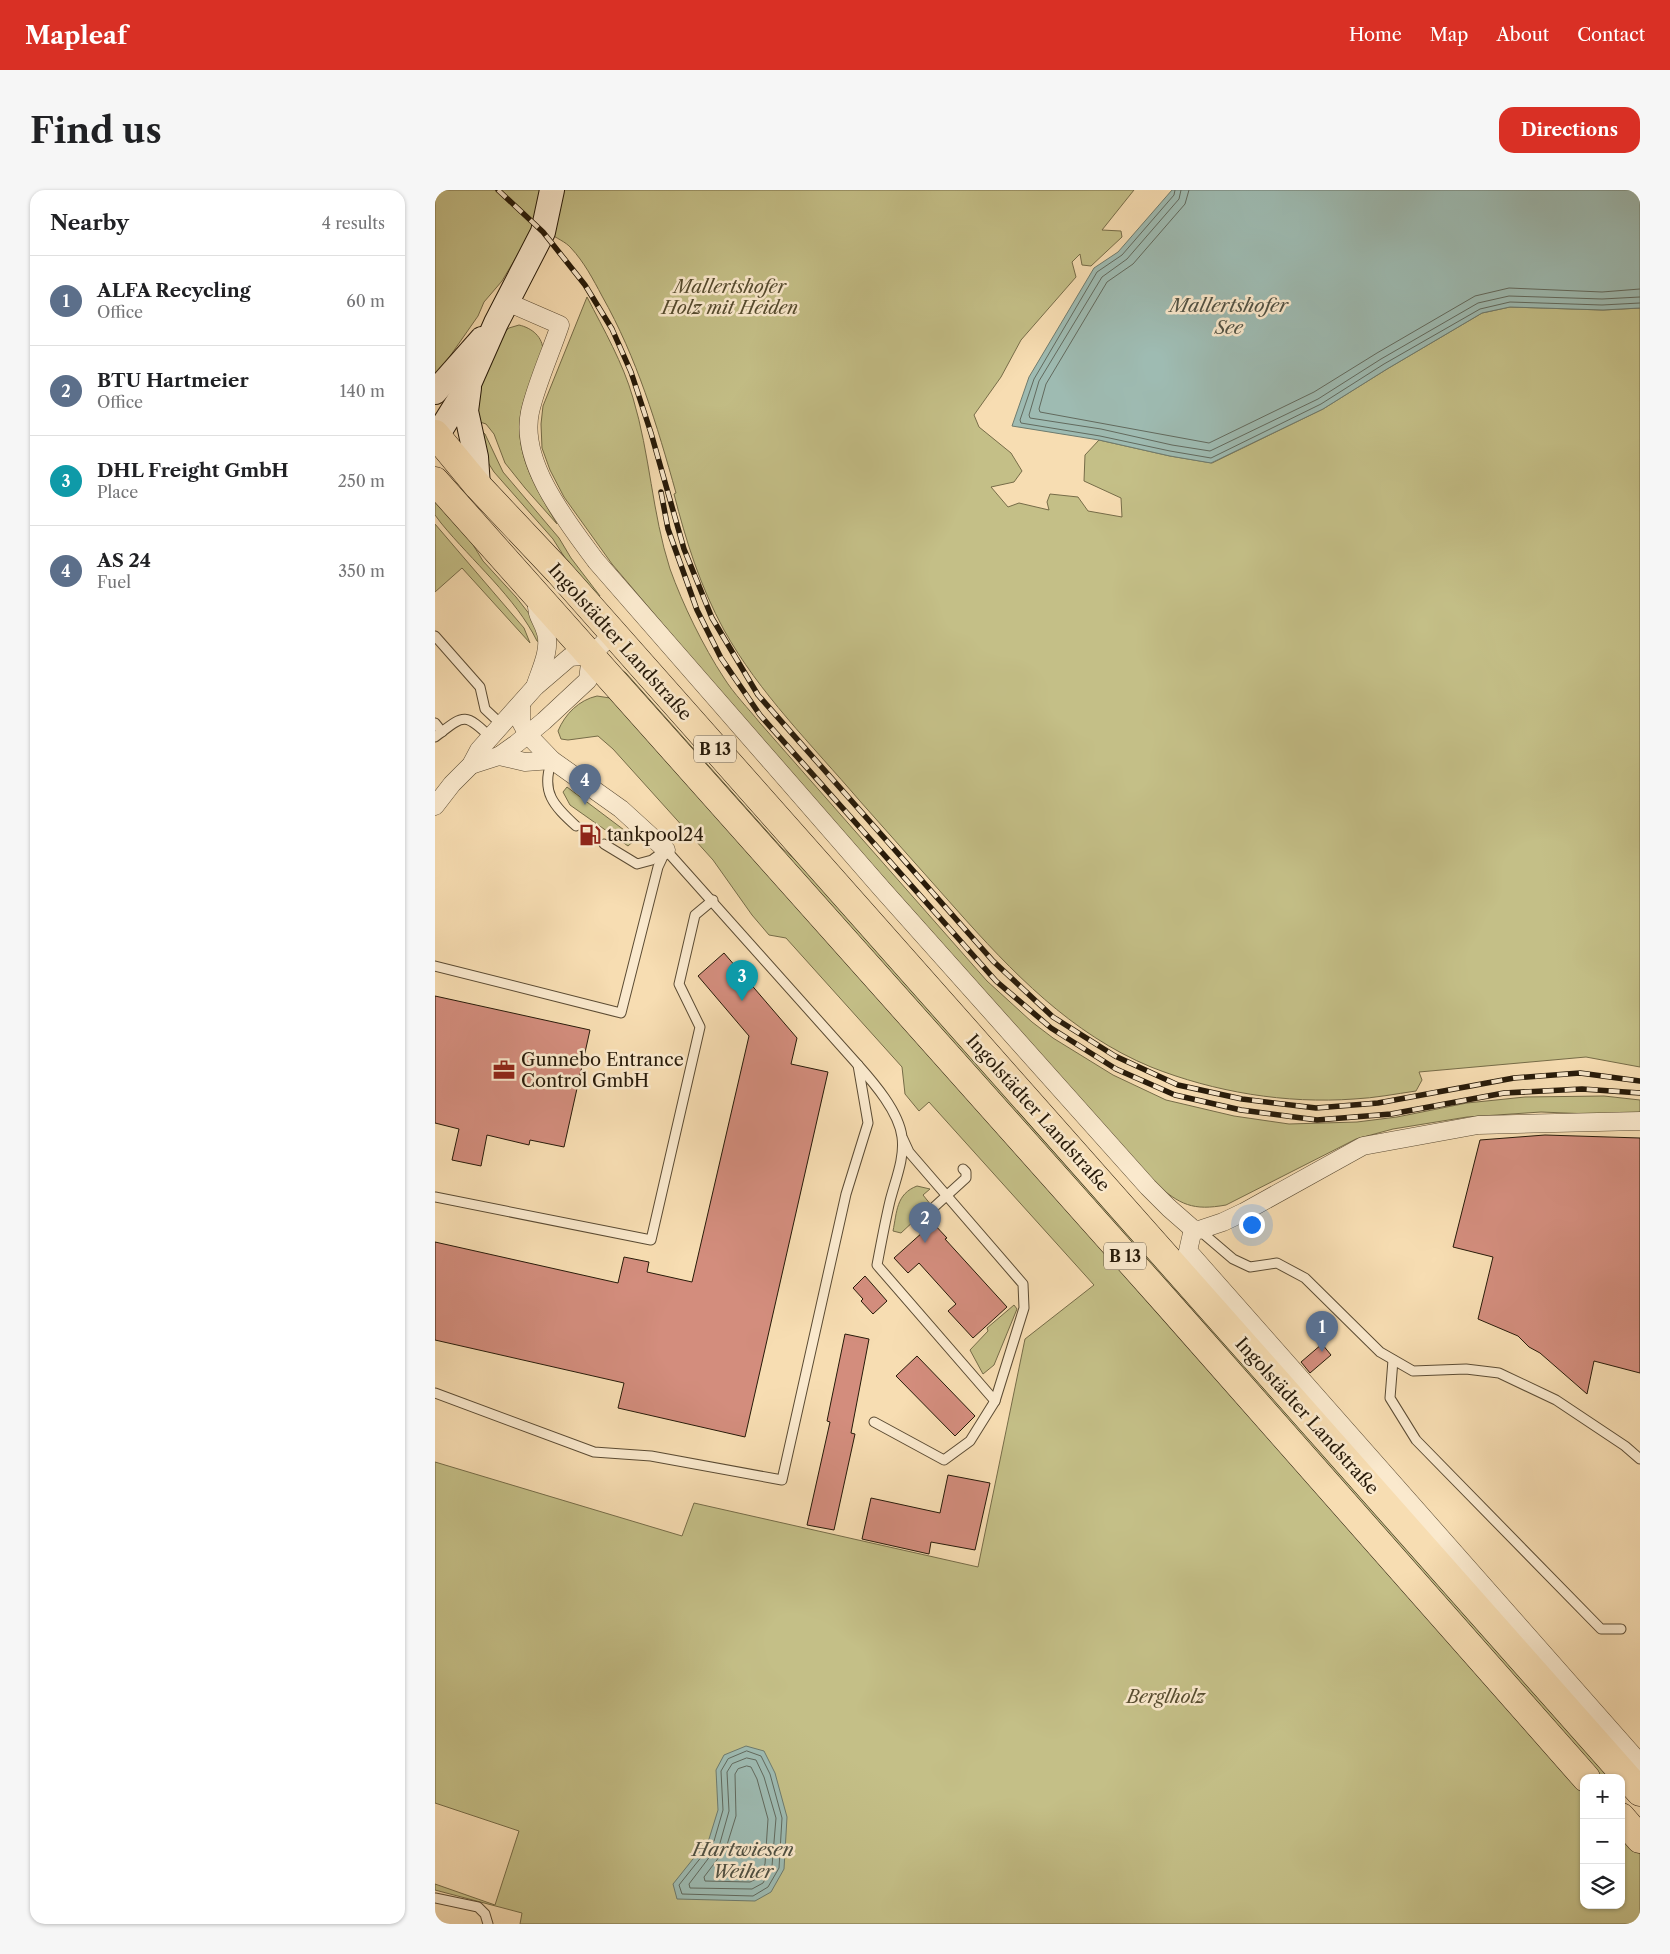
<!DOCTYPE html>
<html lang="en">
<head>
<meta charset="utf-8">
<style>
	body { margin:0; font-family:"Libre Caslon Text",serif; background:#f6f6f6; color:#202124 }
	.controls { position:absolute; right:15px; bottom:15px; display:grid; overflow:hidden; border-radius:10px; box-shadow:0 1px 4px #0004 }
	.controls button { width:45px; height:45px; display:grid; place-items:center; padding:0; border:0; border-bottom:1px solid #e0e0e0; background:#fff; color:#202124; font:25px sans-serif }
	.you { position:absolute; left:816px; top:1034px; width:18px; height:18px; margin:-12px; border:4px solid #fff; border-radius:50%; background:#1a73e8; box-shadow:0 0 0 8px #1a73e833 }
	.badge { display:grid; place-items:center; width:32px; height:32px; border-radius:50%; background:#d93025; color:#fff; font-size:16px; font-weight:700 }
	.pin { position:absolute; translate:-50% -41px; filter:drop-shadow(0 1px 2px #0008) }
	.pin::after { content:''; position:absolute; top:26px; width:18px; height:15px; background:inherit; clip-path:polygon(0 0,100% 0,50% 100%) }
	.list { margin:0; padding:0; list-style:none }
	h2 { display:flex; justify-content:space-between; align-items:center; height:65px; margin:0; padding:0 20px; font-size:21px }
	h2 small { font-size:16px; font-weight:400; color:#757577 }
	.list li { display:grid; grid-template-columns:32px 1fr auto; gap:15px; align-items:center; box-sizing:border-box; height:90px; padding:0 20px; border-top:1px solid #e0e0e0 }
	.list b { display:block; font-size:19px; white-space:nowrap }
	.list p { margin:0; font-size:16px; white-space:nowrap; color:#757577 }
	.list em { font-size:16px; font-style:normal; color:#757577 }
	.icon { flex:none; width:28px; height:28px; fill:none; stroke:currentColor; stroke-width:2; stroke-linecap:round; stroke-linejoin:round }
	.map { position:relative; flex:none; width:1205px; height:1734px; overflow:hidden; border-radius:15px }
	header { display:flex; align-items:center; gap:30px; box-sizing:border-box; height:70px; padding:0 25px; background:#d93025; color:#fff }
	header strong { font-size:24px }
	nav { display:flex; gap:28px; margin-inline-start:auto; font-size:18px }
	.intro { display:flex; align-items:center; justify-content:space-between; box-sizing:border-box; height:120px; padding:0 30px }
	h1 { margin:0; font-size:35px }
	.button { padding:12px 22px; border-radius:15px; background:#d93025; color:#fff; font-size:18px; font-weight:700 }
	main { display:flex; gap:30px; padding:0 30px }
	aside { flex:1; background:#fff; border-radius:15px; box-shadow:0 1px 4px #0004 }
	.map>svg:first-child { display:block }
</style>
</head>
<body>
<header>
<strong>Mapleaf</strong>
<nav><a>Home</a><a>Map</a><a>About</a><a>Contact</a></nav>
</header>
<div class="intro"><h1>Find us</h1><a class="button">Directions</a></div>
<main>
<aside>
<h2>Nearby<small>4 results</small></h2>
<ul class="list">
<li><span class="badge" style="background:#5c6f8a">1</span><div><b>ALFA Recycling</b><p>Office</p></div><em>60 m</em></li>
<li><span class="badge" style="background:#5c6f8a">2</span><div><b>BTU Hartmeier</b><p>Office</p></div><em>140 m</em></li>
<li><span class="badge" style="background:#0f9aa8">3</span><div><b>DHL Freight GmbH</b><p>Place</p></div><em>250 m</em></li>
<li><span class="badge" style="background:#5c6f8a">4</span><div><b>AS 24</b><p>Fuel</p></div><em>350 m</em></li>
</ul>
</aside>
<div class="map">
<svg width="1205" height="1734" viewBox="0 0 1205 1734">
	<rect width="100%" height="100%" fill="#f7ddb2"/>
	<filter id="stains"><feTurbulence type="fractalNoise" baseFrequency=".004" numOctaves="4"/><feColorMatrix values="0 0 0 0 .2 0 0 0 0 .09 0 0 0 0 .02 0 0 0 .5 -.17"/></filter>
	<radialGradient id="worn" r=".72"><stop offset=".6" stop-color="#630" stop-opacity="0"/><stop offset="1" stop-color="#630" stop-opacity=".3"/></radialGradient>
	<g fill="#c4bf87" stroke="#766c48">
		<path d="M 0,0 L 106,0 L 96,39 L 86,59 L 67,91 L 49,112 L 43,126 L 6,179 L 0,184 Z"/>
		<path d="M 124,0 L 699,0 L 667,40 L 686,41 L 687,47 L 656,76 L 647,75 L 645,64 L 637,72 L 641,87 L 586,150 L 566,187 L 539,225 L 544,237 L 576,263 L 587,281 L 579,292 L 556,297 L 573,317 L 584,313 L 614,320 L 612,312 L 615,304 L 643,307 L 653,321 L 687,327 L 686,308 L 649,291 L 650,265 L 664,250 L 735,266 L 777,273 L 888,219 L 952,179 L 1047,123 L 1075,117 L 1168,120 L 1205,118 L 1205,877 L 1151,867 L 984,882 L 987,890 L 981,901 C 960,904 940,908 919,909 C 851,914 779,902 716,877 C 636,844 577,782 520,718 C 488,682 456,646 424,610 C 377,555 324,503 289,440 C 265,396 251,351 239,304 L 241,303 C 222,235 202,168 167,106 C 158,89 149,72 136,58 C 131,52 121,48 114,43 Z"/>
		<path d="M 152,107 C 169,140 188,173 198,208 C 215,264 217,323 235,379 C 248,415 268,456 289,488 C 299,504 313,518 325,533 L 552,791 L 597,832 L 618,848 L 678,885 L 731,910 L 799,926 L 854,934 L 922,932 L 962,927 L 1032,913 L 1090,907 L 1169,906 L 1205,910 L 1205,926 L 1106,922 L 1032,927 L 958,939 L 921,949 L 791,1015 C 758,1021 745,1015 720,993 L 317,539 L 177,374 L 129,307 L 115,280 L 107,258 L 106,234 L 108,216 Z"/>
		<path d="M 84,135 C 97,138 108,147 108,161 C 108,170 94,194 91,204 C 73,255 97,291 122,334 L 90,298 L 70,273 L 59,244 L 51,234 L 39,230 L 44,193 L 65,146 L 74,138 Z"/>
		<path d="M 43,239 L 50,244 L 68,282 L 124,348 L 136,368 L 165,406 L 161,410 L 142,387 L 118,349 L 59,282 L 47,263 Z"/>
		<path d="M 0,311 L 32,345 L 48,371 L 81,407 L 99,430 L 105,452 L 102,451 C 81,408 37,371 6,333 L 0,325 Z"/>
		<path d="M 0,334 L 89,438 L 95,453 L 27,378 L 0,402 Z"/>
		<path d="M 180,475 L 191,483 L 347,658 L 365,674 L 1182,1588 L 1164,1588 Z"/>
		<path d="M 162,506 L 175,508 L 1149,1599 L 1149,1715 L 1186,1715 L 1186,1642 L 1205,1663 L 1205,1734 L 85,1734 L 87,1723 L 0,1700 L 0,1694 L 60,1715 L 84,1641 L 0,1613 L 0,1272 L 247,1346 L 259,1313 L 543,1377 L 590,1149 L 659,1095 L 494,912 L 484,921 L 470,904 L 467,877 L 351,748 L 334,745 L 317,725 L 278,670 L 178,559 L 163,546 L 133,550 L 126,549 L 123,541 C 130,524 144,510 162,506 Z"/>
		<path d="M 132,597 L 201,649 L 193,656 L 135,615 L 128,602 Z"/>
		<path d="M 482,996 L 495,999 L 488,1005 L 496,1015 L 466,1043 L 458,1041 C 462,1022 461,1004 482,996 Z"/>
		<path d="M 579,1115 L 582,1119 L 559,1175 L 548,1184 L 535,1160 L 553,1141 L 552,1138 Z"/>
	</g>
	<g fill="#9ebbb2" stroke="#6e7b6e">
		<path d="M 737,0 L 1205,0 L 1205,118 L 1168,120 L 1075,117 L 1047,123 L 952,179 L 888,219 L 776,273 L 735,266 L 664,250 L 577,236 L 594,187 L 659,78 L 683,62 Z"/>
		<path d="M 311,1556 L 329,1561 L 340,1583 L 352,1627 L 349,1679 L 336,1702 L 320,1711 L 242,1709 L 238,1694 L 274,1649 L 283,1620 L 281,1580 L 289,1565 Z"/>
	</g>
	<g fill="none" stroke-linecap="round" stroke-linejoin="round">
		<g stroke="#626a5e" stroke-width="1">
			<path d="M 740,0 L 739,5 L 687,65 L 662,82 L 599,189 L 585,230 L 586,233 L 665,246 L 735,261 L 776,268 L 886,214 L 949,174 L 1045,119 L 1075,112 L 1167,115 L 1205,113"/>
			<path d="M 746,0 L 744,9 L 692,69 L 667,87 L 604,191 L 594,225 L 595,228 L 666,239 L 737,255 L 775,261 L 883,209 L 946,169 L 1043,113 L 1074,106 L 1167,109 L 1205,107"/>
			<path d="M 754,0 L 750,14 L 698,74 L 672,92 L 611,194 L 604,219 L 605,222 L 774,253 L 879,202 L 942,163 L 1040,106 L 1074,98 L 1167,102 L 1205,99"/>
			<path d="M 312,1561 L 326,1566 L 335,1584 L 347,1628 L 344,1678 L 333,1697 L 318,1706 L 247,1704 L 244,1695 L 279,1651 L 288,1620 L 286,1581 L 293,1569 Z"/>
			<path d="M 312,1568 L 321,1570 L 329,1587 L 341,1628 L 337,1676 L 328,1693 L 317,1699 L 255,1698 L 254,1694 L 285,1653 L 294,1621 L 292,1582 L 297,1574 Z"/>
			<path d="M 312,1576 L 316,1577 L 322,1589 L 333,1629 L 330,1674 L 323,1688 L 315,1692 L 270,1691 L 269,1687 L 291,1658 L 301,1626 L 300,1584 L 303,1579 Z"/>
		</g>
	</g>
	<g fill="#d38d7d" stroke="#271a09">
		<path d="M 289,763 L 362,848 L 356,874 L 393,882 L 310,1247 L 183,1218 L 189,1193 L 0,1150 L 0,1052 L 183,1093 L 189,1067 L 214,1072 L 212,1082 L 257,1092 L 314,846 L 263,786 Z"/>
		<path d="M 0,806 L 155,840 L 129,957 L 95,950 L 94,955 L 52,945 L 46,976 L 17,970 L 24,939 L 0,933 Z"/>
		<path d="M 1110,945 L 1205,948 L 1205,1183 L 1159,1171 L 1152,1204 L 1105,1163 L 1094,1157 L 1083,1146 L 1043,1129 L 1058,1067 L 1018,1057 L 1045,950 Z"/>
		<path d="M 498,1033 L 512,1048 L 510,1049 L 572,1117 L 538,1148 L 513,1121 L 521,1114 L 484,1073 L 473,1083 L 459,1068 Z"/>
		<path d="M 430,1086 L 452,1111 L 438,1124 L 426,1111 L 428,1109 L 418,1098 Z"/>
		<path d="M 410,1144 L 434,1149 L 416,1243 L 420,1244 L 399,1340 L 372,1335 L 395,1232 L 392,1231 Z"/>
		<path d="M 887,1154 L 896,1165 L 875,1183 L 866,1172 Z"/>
		<path d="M 482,1166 L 540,1226 L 520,1246 L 461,1186 Z"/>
		<path d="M 513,1285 L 555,1293 L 540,1360 L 496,1352 L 494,1364 L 427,1349 L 436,1308 L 505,1323 Z"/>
	</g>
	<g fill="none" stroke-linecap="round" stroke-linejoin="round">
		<g stroke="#5b4b33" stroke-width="11">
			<g id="lane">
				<path d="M 0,446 L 45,497 L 50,519 L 67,535"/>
				<path d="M 0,533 L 7,542"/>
				<path d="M 0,547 C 28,526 29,521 55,547"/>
				<path d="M 117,570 C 105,602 119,616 141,636"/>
				<path d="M 169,654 L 202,674 L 217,670 L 229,661"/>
				<path d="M 231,660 L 423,875 C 439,893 464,922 467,947 C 470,968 460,991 455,1011 C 450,1032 446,1054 442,1075 L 560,1211"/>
				<path d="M 0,776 L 186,823 L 223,677 L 231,660"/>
				<path d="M 0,1007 L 216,1050 L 265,837 L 244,794 L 260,725 L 278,710"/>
				<path d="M 498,1018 L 531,988 L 531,982 L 528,979"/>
				<path d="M 764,1040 L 798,1069 L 815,1077 L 842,1073 L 870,1088 L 945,1162 L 978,1181 L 1031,1179 L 1064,1183 L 1121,1210 L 1190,1256 L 1205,1269"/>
				<path d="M 958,1170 L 955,1208 L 981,1250 L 1166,1439 L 1186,1439"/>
				<path d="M 0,1203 L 159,1262 L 216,1266 L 347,1290 L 411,1004 L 433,933 L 423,875"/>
				<path d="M 439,1232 L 509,1270 L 535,1251 L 560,1211 L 589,1118 L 588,1094 L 474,962 L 468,949"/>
				<path d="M 0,1708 L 43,1717 L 50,1724 L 53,1734"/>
			</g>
		</g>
		<g stroke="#5b4b33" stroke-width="19">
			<g id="street">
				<path d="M 72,112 L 125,135 C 116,162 101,195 95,222 C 84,273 133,333 161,371 L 447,699 L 713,997 L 734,1018 L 758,1039 L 764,1040 L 788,1032 L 809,1022 L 928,956 L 1043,935 L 1205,931"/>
				<path d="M 100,497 C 105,481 116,460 111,443 C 107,428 101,428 102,410"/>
				<path d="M 86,515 L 86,532 L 93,545 L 117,570 L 186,619 L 231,660"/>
				<path d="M 64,566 L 90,572 L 117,570"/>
				<path d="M 36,575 L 64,566 L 81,554 L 109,531 L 153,490 L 156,465"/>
				<path d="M 0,616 L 17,594 L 36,575 L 44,560 L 100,497 L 135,467 L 156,465 L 178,444"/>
				<path d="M 758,1039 L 753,1061 L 1205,1573"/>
			</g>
		</g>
		<g stroke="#271a09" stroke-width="26">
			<g id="secondary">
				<path d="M 34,198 L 31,221 L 41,267 L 43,296"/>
				<path d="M 0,202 L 47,149"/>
				<path d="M 0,249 L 34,194 L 61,133 L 108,42 L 117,0"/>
			</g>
		</g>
		<g stroke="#271a09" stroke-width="29">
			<g id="primary">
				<path d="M 0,244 L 43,296 L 124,382 L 1205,1602"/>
				<path d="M 0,291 L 734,1115 L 1151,1588"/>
				<path d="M 1186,1627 L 1205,1649"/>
			</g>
		</g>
		<use href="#lane" stroke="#fae9cd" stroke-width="9"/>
		<use href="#street" stroke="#fae9cd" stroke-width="18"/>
		<use href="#secondary" stroke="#fae9cd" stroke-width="24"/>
		<use href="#primary" stroke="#f7ddb2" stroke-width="28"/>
		<g stroke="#271a09" stroke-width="5.5">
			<g id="rail">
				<path d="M 63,0 L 108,42 L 150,95 L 177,139 L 196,182 L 216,243 L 249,359 L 277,428 L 323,505 L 558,771 L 618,827 L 680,866 L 743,895 L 807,909 L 881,918 L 943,913 L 1079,888 L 1145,883 L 1205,891"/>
				<path d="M 226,302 L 233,339 L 262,420 L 286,468 L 325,525 L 561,791 L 616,838 L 681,879 L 740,905 L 806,920 L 882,930 L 956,924 L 1069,903 L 1147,899 L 1205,903"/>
			</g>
		</g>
		<use href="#rail" stroke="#fae9cd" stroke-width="4" stroke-dasharray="11" stroke-linecap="butt"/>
	</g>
	<defs>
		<g id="fuel-bare" transform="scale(1.725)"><path d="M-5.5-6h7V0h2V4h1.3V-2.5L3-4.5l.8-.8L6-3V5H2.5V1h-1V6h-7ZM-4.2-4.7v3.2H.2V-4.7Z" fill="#8f2418" stroke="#fae9cd" stroke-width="2.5" paint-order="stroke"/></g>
		<g id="office-bare" transform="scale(1.725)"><path d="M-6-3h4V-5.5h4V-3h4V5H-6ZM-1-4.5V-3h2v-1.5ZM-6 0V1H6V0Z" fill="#8f2418" stroke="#fae9cd" stroke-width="2.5" paint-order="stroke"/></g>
	</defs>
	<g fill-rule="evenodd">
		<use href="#fuel-bare" x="155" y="645"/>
		<use href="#office-bare" x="69" y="880"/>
	</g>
	<g text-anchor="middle" stroke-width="5" stroke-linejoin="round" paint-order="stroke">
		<g fill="#fae9cd" stroke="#665844" stroke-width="1">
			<rect x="259" y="545.5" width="42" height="27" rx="4"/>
			<rect x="669" y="1052.5" width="42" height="27" rx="4"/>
		</g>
		<g font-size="16" font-weight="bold" fill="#271a09">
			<text x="280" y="565">B 13</text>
			<text x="690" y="1072">B 13</text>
		</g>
		<g font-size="18" font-style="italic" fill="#564c2f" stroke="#fae9cd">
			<text x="295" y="103">Mallertshofer<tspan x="295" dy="21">Holz mit Heiden</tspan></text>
			<text x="731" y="1513">Berglholz</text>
		</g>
		<g font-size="18" fill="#271a09" stroke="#fae9cd">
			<text transform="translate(185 452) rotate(48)" y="6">Ingolstädter Landstraße</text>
			<text transform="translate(603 923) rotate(48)" y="6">Ingolstädter Landstraße</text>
			<text transform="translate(872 1226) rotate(48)" y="6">Ingolstädter Landstraße</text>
		</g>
		<g font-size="18" fill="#271a09" stroke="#fae9cd" text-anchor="start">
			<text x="172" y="651">tankpool24</text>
			<text x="86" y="876">Gunnebo Entrance<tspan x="86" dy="21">Control GmbH</tspan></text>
		</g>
		<g font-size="19" font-style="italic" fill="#515244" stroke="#fae9cd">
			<text x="794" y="122">Mallertshofer<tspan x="794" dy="22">See</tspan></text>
			<text x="308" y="1666">Hartwiesen<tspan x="308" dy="22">Weiher</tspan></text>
		</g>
	</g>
	<rect width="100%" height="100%" filter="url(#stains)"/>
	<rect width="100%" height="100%" fill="url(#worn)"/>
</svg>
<div class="controls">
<button>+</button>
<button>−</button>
<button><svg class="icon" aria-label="layers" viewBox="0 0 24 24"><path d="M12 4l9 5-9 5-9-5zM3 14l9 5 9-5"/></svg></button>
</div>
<div class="you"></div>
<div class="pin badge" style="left:887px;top:1162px;background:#5c6f8a">1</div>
<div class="pin badge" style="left:490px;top:1053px;background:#5c6f8a">2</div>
<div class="pin badge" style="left:307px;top:811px;background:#0f9aa8">3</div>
<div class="pin badge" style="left:150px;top:615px;background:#5c6f8a">4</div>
</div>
</main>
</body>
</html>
